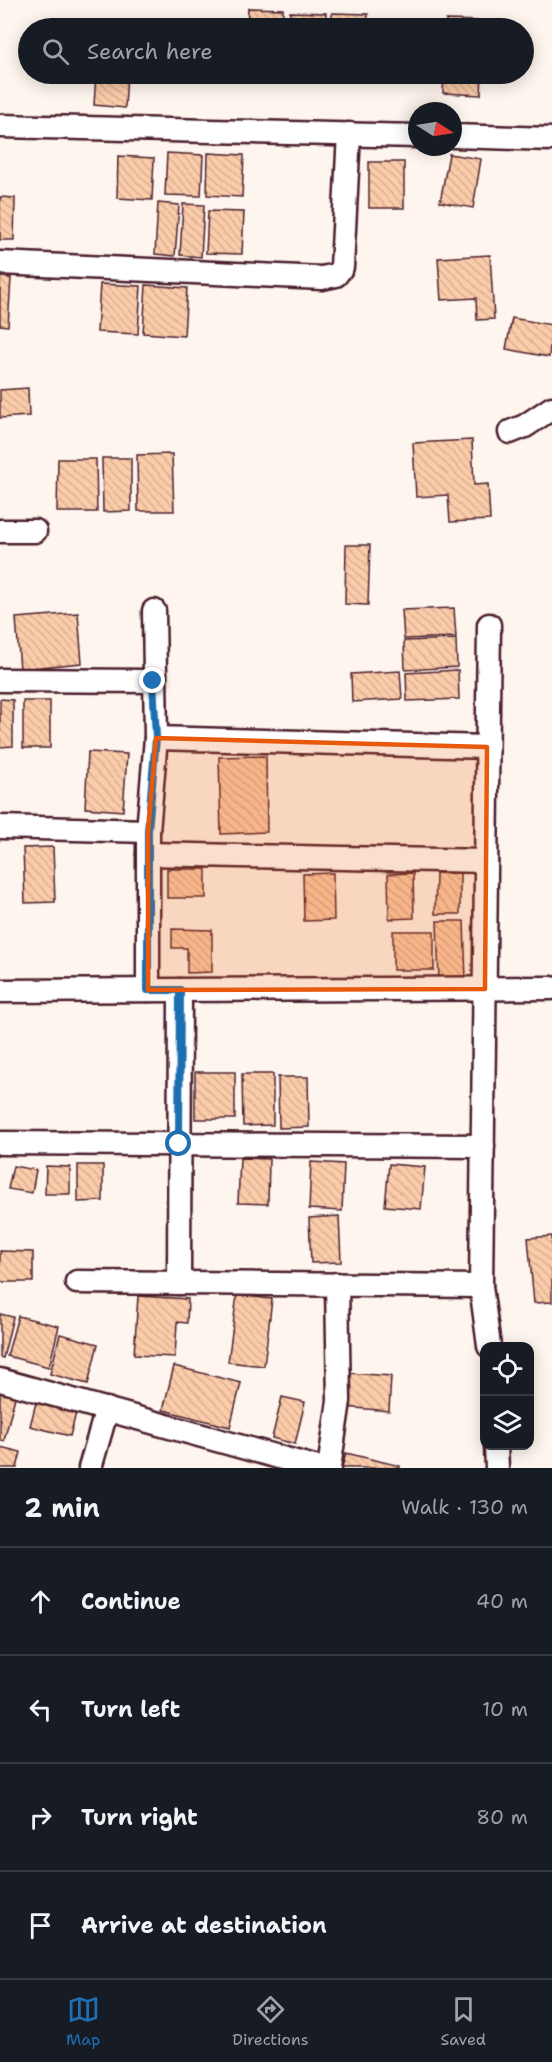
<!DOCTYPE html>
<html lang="en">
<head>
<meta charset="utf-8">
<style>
	body { margin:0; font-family:"Shantell Sans",sans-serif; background:#242831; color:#f1f3f6 }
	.controls { position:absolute; right:18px; bottom:18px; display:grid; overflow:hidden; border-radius:12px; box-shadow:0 3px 15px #0003 }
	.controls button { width:54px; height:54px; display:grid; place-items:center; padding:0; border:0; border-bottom:2px solid #363941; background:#171b24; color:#f1f3f6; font:30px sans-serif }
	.compass { position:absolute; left:408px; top:102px; width:54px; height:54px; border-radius:50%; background:#171b24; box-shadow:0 3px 15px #0003; rotate:102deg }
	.stop { position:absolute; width:18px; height:18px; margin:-14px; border:4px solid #1f6fb2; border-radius:50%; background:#fff }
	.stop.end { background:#1f6fb2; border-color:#fff; box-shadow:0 2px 6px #0008 }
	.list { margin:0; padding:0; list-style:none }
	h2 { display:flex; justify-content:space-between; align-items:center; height:78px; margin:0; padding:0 24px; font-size:26px }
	h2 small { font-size:20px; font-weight:400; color:#9ea1a6 }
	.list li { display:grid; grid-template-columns:39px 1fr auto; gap:18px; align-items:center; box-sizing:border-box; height:108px; padding:0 24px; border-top:2px solid #363941 }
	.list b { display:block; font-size:22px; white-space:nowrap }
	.list em { font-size:20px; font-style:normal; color:#9ea1a6 }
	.icon { flex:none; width:33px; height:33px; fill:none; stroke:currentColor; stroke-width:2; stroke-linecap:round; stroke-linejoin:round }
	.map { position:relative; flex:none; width:552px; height:1468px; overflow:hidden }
	.search { position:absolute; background:#171b24; box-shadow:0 3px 15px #0003; left:18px; right:18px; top:18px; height:66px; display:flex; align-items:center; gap:15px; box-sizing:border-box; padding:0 21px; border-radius:33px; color:#9ea1a6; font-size:22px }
	.sheet { height:510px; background:#171b24 }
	nav { display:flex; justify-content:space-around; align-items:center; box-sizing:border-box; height:84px; border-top:2px solid #363941; background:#171b24; font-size:16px; color:#9ea1a6 }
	nav a { display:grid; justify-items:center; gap:3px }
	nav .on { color:#1f6fb2 }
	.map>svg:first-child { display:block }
</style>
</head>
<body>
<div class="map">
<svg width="552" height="1468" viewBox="0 0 552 1468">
	<defs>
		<pattern id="building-back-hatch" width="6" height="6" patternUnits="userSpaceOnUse" patternTransform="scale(1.5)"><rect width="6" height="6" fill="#fbccaa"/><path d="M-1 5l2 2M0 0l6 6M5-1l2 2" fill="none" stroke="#d9af92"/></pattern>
	</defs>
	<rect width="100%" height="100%" fill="#fef5ee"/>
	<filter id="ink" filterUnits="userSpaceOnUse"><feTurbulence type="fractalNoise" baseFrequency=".0167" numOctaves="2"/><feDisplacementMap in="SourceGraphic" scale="12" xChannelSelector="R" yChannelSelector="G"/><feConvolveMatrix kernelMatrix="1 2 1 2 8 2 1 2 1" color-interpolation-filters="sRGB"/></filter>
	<g filter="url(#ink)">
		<g fill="url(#building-back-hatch)" stroke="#4a1f2b" stroke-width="1.5">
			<path d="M 248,8 L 283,9 L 282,28 L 247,28 Z"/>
			<path d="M 290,12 L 326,13 L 325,28 L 289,28 Z"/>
			<path d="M 332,13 L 368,14 L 367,28 L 332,28 Z"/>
			<path d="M 446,20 L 482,21 L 482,28 L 446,28 Z"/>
			<path d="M 96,74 L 127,74 L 125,108 L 94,105 Z"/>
			<path d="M 444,74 L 482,74 L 481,95 L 443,93 Z"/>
			<path d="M 167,153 L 203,155 L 201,196 L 165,195 Z"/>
			<path d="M 208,153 L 244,155 L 242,197 L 207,195 Z"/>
			<path d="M 449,154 L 481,159 L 473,208 L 440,202 Z"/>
			<path d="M 118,156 L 154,158 L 152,200 L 117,198 Z"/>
			<rect x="369" y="162" width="35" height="46"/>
			<path d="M 0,197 L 15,198 L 14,240 L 0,240 Z"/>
			<path d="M 158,203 L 179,205 L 175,256 L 155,254 Z"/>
			<path d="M 183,204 L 204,205 L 201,257 L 180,255 Z"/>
			<path d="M 208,211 L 244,212 L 242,254 L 206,253 Z"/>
			<path d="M 490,255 L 494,319 L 477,320 L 476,298 L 441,300 L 438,258 Z"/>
			<path d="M 0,277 L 11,278 L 8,326 L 0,325 Z"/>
			<path d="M 100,284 L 141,286 L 138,334 L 97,332 Z"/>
			<path d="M 146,285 L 187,288 L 184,336 L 143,333 Z"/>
			<path d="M 512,318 L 552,325 L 549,357 L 506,349 Z"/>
			<path d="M 28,388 L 29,416 L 0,418 L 0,390 Z"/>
			<path d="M 472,440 L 474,485 L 488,484 L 490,520 L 450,522 L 448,495 L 416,497 L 413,443 Z"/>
			<path d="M 172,454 L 174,511 L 138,511 L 137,455 Z"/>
			<path d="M 102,458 L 131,458 L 131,511 L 103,512 Z"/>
			<path d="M 58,459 L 96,459 L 97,512 L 57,512 Z"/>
			<path d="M 346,545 L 370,545 L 368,605 L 345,604 Z"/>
			<path d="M 454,608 L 456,637 L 404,639 L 402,610 Z"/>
			<path d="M 78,613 L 82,663 L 20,669 L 16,618 Z"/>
			<path d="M 456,639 L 457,667 L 405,670 L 404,641 Z"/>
			<path d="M 458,670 L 459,699 L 407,701 L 406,673 Z"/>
			<path d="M 400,671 L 402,699 L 352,702 L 351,674 Z"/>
			<path d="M 0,699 L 13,700 L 13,746 L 0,747 Z"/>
			<rect x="23" y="701" width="27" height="47"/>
			<path d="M 88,752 L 127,754 L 123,811 L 85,808 Z"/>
			<path d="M 266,756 L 267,832 L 221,834 L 219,757 Z"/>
			<path d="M 53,847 L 55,902 L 25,903 L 23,848 Z"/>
			<rect x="167" y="869" width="39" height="29"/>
			<path d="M 333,873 L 334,920 L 304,921 L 303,874 Z"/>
			<path d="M 413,873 L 414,918 L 389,919 L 388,874 Z"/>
			<path d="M 436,873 L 460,873 L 460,914 L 435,914 Z"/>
			<path d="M 437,921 L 464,921 L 466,981 L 439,983 Z"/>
			<path d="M 172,929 L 212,930 L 212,972 L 187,973 L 187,948 L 172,948 Z"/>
			<rect x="393" y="931" width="41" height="39"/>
			<rect x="195" y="1072" width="40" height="47"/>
			<path d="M 242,1074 L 273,1074 L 273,1125 L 243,1126 Z"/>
			<path d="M 278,1077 L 308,1077 L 309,1127 L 279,1128 Z"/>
			<path d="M 240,1158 L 269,1159 L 268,1204 L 238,1203 Z"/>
			<path d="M 311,1162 L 344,1164 L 342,1211 L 309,1209 Z"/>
			<path d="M 389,1164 L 425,1167 L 421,1209 L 385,1206 Z"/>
			<path d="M 78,1165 L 103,1165 L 103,1201 L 78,1202 Z"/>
			<path d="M 13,1166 L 36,1170 L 32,1193 L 8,1189 Z"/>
			<path d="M 46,1166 L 70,1167 L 70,1194 L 45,1194 Z"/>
			<path d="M 339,1216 L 341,1262 L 311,1263 L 309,1218 Z"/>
			<path d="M 552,1236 L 552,1302 L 534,1303 L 528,1238 Z"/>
			<path d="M 0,1251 L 33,1252 L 33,1282 L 0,1282 Z"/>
			<path d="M 237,1295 L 272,1299 L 264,1366 L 228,1362 Z"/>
			<path d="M 138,1296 L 188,1299 L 187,1323 L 177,1322 L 175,1357 L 134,1355 Z"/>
			<path d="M 0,1314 L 13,1317 L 3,1358 L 0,1357 Z"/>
			<path d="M 18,1316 L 59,1326 L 49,1367 L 7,1356 Z"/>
			<path d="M 60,1334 L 98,1344 L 88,1384 L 50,1374 Z"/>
			<path d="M 174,1366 L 241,1383 L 230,1427 L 163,1410 Z"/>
			<path d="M 348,1373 L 391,1376 L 389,1411 L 345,1407 Z"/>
			<path d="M 0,1389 L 16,1393 L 4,1441 L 0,1440 Z"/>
			<path d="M 282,1397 L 305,1402 L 295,1444 L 272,1438 Z"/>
			<path d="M 37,1399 L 77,1409 L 70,1436 L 30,1426 Z"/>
			<path d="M 0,1447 L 21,1452 L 17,1468 L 0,1468 Z"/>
			<path d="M 346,1453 L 400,1466 L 400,1468 L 342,1468 Z"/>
		</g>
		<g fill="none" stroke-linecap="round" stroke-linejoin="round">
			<g stroke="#4a1f2b" stroke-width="27">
				<g id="minor">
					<path d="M 0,126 L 417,136"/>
					<path d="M 453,136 L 552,139"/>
					<path d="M 0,263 L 322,278 L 336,275 L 342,267 L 349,134"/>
					<path d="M 510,432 L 525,426 L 552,408"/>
					<path d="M 0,531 L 35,531"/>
					<path d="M 489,625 L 481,1286 L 489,1346"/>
					<path d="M 0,680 L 153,681"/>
					<path d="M 156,738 L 487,747"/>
					<path d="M 0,827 L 148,831"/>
					<path d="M 148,854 L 486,861"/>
					<path d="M 148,990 L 148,831 L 156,738 L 154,611"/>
					<path d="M 0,991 L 552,988"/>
					<path d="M 0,1143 L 483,1146"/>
					<path d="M 77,1282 L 481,1286"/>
					<path d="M 179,1283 L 180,990"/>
					<path d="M 0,1380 L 318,1468"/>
					<path d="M 496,1446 L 497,1468"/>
					<path d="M 90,1468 L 107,1409"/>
					<path d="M 329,1468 L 339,1401 L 337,1284"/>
				</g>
			</g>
			<use href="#minor" stroke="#fff" stroke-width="22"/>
		</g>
	</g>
	<g fill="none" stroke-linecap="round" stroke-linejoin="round" filter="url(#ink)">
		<path stroke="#1f6fb2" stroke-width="8" d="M 153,681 L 156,738 L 148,831 L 148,990 L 180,990 L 179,1144"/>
	</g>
	<path fill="#e8590c" fill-opacity="0.2" stroke="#e8590c" stroke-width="4.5" stroke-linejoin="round" d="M 156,738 L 487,747 L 485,989 L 148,990 L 148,831 Z"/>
</svg>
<div class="controls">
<button><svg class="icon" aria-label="locate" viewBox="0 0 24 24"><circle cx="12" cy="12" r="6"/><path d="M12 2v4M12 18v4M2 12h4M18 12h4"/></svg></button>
<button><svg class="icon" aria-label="layers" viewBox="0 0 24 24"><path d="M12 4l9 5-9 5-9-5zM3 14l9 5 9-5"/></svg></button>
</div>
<svg class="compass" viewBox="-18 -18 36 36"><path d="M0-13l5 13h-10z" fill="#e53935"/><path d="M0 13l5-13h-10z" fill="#9ea1a6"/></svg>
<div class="stop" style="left:179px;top:1144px"></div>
<div class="stop end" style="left:153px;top:681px"></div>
<div class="search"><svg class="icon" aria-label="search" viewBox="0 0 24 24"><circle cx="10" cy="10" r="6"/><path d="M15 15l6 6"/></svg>Search here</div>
</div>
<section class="sheet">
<h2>2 min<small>Walk · 130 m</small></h2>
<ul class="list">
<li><svg class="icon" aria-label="ahead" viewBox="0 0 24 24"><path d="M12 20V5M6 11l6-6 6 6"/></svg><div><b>Continue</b></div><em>40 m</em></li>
<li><svg class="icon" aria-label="left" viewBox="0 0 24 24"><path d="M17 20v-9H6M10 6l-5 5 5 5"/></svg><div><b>Turn left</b></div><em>10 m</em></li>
<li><svg class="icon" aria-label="right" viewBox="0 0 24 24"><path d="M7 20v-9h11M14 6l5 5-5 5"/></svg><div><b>Turn right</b></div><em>80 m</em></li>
<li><svg class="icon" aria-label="arrive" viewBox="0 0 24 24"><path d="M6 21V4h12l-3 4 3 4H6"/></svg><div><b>Arrive at destination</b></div></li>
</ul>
</section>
<nav>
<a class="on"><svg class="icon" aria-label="map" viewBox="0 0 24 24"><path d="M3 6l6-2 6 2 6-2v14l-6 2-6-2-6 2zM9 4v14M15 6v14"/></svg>Map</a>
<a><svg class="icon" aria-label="directions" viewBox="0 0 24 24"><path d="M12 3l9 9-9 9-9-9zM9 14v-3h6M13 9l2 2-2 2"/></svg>Directions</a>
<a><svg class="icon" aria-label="saved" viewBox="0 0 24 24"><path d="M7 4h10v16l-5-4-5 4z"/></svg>Saved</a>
</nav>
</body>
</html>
